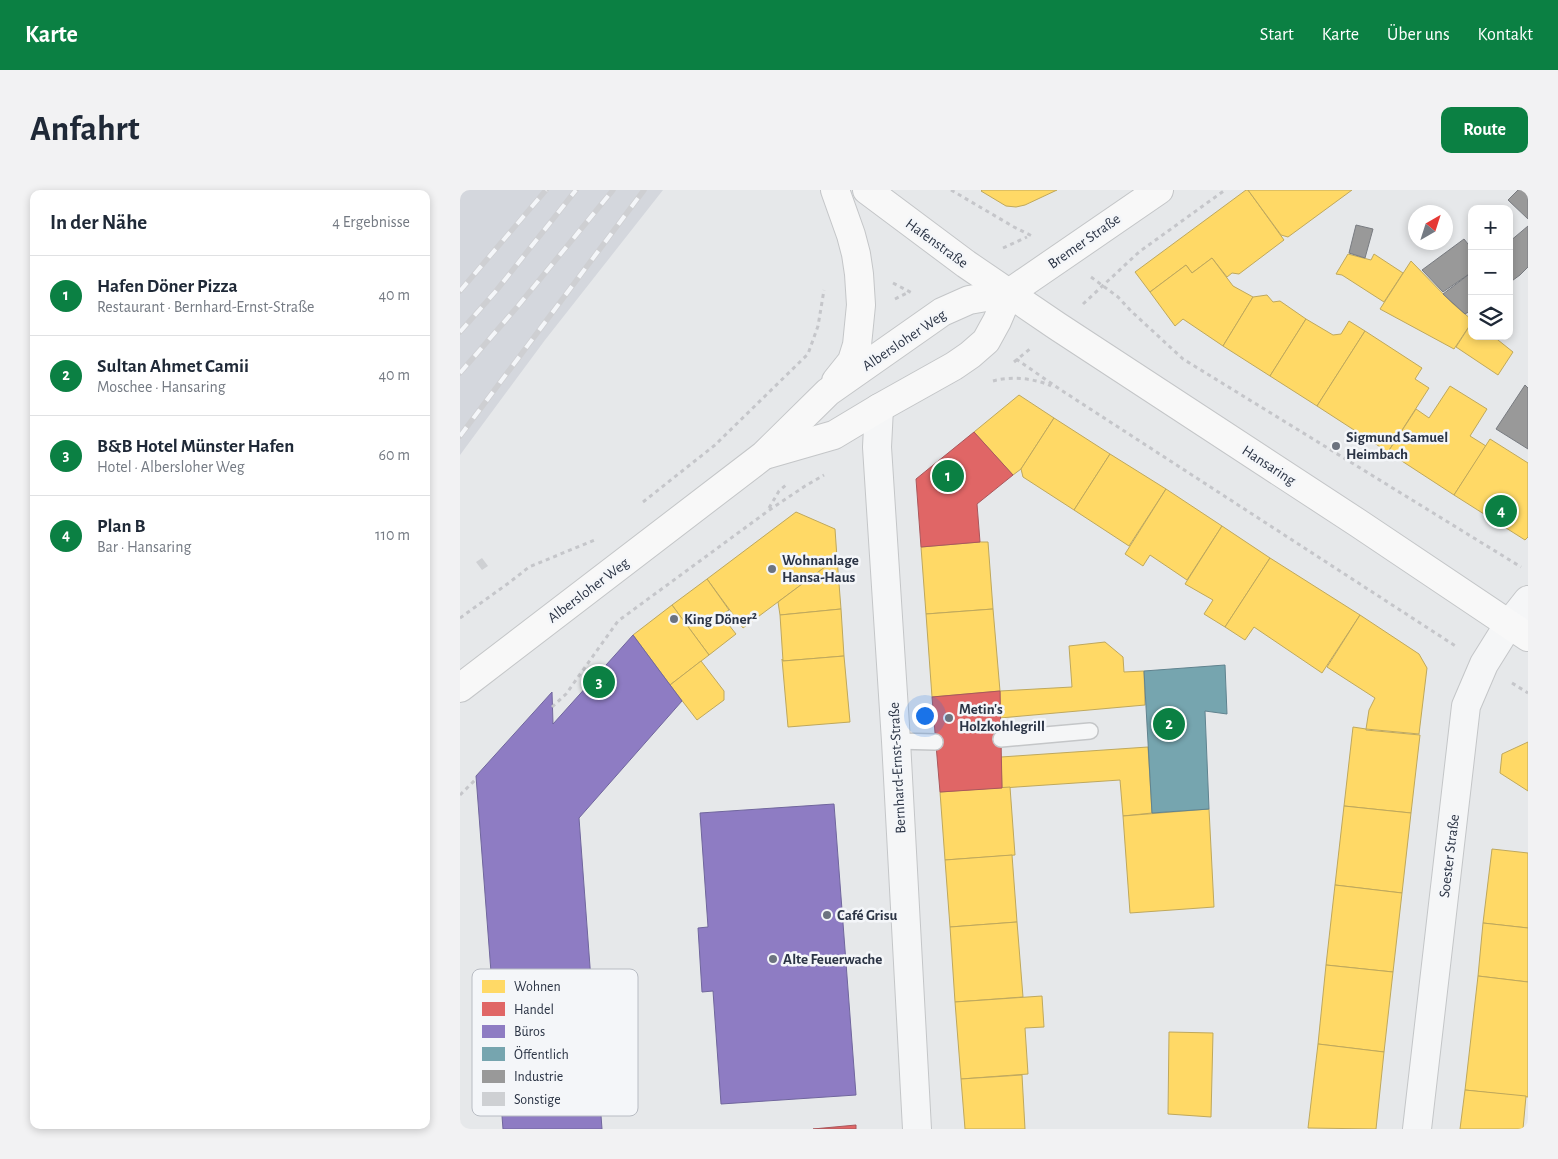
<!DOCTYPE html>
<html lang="de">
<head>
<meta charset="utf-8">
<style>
	body { margin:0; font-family:"Alegreya Sans",sans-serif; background:#f2f2f3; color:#1f2937 }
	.controls { position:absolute; right:15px; top:15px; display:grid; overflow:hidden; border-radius:10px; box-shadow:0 2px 8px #0003 }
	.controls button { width:45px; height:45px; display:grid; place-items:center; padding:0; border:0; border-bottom:1px solid #e0e1e3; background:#fff; color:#1f2937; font:25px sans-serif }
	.compass { position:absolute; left:948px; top:15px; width:45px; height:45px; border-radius:50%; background:#fff; box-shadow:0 2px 8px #0003; rotate:39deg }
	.you { position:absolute; left:464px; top:525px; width:18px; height:18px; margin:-12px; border:4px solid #fff; border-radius:50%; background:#1a73e8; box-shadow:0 0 0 8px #1a73e833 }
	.badge { display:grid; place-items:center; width:32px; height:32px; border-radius:50%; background:#0b8043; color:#fff; font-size:16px; font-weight:700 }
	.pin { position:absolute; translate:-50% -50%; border:2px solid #fff; box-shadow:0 1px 5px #0006 }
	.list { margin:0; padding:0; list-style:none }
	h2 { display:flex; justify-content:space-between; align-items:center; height:65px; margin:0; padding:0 20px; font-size:21px }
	h2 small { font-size:16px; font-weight:400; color:#747a83 }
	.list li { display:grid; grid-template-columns:32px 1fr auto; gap:15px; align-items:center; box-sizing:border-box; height:80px; padding:0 20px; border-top:1px solid #e0e1e3 }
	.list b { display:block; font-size:19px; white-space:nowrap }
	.list p { margin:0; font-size:16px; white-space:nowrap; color:#747a83 }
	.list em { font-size:16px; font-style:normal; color:#747a83 }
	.icon { flex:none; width:28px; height:28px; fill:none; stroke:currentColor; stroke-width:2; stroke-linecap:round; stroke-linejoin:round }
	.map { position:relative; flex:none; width:1068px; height:939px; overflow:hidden; border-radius:10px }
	header { display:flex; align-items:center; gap:30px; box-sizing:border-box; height:70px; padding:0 25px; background:#0b8043; color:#fff }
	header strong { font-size:24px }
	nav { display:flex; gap:28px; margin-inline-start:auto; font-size:18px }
	.intro { display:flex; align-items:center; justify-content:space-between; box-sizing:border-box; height:120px; padding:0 30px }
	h1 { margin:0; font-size:35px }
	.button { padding:12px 22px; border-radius:10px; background:#0b8043; color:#fff; font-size:18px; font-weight:700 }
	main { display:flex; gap:30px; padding:0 30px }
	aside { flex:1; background:#fff; border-radius:10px; box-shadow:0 2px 8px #0003 }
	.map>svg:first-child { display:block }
</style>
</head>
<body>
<header>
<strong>Karte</strong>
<nav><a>Start</a><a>Karte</a><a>Über uns</a><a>Kontakt</a></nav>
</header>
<div class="intro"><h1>Anfahrt</h1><a class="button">Route</a></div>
<main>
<aside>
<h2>In der Nähe<small>4 Ergebnisse</small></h2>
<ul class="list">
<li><span class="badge">1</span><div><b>Hafen Döner Pizza</b><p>Restaurant · Bernhard-Ernst-Straße</p></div><em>40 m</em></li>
<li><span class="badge">2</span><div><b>Sultan Ahmet Camii</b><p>Moschee · Hansaring</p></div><em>40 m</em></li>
<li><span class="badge">3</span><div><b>B&amp;B Hotel Münster Hafen</b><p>Hotel · Albersloher Weg</p></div><em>60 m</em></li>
<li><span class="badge">4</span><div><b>Plan B</b><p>Bar · Hansaring</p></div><em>110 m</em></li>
</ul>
</aside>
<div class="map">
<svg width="1068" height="939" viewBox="0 0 1068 939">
	<rect width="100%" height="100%" fill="#e6e8ea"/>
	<path fill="#d4d7dd" d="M 0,0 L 203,0 L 85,150 L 0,265 Z"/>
	<g fill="#ffd966" stroke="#bfa85c">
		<path d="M 522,0 L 597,0 L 565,15 L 556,17 L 546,16 L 521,1 Z"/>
		<path d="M 786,0 L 788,0 L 824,50 L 779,84 L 772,83 L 767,87 L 752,68 L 732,83 L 726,75 L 690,102 L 675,82 Z"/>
		<path d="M 788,0 L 892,0 L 828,47 L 821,45 Z"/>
		<path d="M 888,64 L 911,70 L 914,64 L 943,83 L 924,112 L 882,85 L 876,84 Z"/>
		<path d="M 752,68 L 773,96 L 793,107 L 763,156 L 723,129 L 715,136 L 690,102 L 726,75 L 732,83 Z"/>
		<path d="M 951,71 L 992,113 L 1012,130 L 1012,132 L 994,159 L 920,119 Z"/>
		<path d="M 807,105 L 813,112 L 820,111 L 846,129 L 810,186 L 763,156 L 793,107 Z"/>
		<path d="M 846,129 L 873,145 L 881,144 L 889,131 L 905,141 L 857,216 L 810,186 Z"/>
		<path d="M 1012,132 L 1012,146 L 1033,146 L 1053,162 L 1038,185 L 996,157 Z"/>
		<path d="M 905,141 L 962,178 L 955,189 L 969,198 L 928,262 L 857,216 Z"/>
		<path d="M 990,196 L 1027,219 L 1010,246 L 1026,256 L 994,305 L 928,262 L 956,219 L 969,228 Z"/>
		<path d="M 559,205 L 594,228 L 561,279 L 553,285 L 514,242 Z"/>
		<path d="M 594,228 L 650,264 L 614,320 L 563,287 L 561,279 Z"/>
		<path d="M 1030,249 L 1068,273 L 1068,347 L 1065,350 L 994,305 Z"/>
		<path d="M 650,264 L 706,299 L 669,356 L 614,320 Z"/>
		<path d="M 706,299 L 762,336 L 727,390 L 690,365 L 683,376 L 665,364 Z"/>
		<path d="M 336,322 L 375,339 L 377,368 L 283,438 L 247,389 Z"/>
		<path d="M 762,336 L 810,368 L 765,437 L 744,424 L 753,410 L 725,394 Z"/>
		<path d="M 520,352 L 528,352 L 533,419 L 466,424 L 461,357 Z"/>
		<path d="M 377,368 L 381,419 L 320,425 L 318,412 Z"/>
		<path d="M 810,368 L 900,425 L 862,483 L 794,437 L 785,450 L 765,437 Z"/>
		<path d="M 247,389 L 269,420 L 261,425 L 276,444 L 249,465 L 212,415 Z"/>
		<path d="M 212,415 L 249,465 L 210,495 L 173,445 Z"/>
		<path d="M 381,419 L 384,466 L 323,471 L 320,425 Z"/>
		<path d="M 533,419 L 540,501 L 472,507 L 466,424 Z"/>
		<path d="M 900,425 L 959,464 L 967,478 L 959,544 L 906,539 L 909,520 L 915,508 L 867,477 Z"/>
		<path d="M 645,452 L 663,467 L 664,482 L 684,481 L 685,515 L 540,528 L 540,501 L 612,497 L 609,456 Z"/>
		<path d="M 384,466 L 390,532 L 328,537 L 322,469 L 323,471 Z"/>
		<path d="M 241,471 L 264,501 L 264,510 L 237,530 L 210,495 Z"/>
		<path d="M 893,537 L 906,539 L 906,540 L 960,545 L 951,623 L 884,616 Z"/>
		<path d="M 1068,552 L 1068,601 L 1040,583 L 1042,564 Z"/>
		<path d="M 688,557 L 692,623 L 663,626 L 660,590 L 542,598 L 541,567 Z"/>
		<path d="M 550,597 L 555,665 L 485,670 L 480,602 Z"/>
		<path d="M 884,616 L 951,623 L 942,703 L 875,695 Z"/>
		<path d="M 749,619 L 754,717 L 670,723 L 663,626 Z"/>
		<path d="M 1032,659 L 1068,663 L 1068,738 L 1023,733 Z"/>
		<path d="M 552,665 L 557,732 L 490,737 L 485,670 Z"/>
		<path d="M 875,695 L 942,703 L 933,782 L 866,775 Z"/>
		<path d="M 557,732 L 563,807 L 495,812 L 490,737 Z"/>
		<path d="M 1023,733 L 1068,738 L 1068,792 L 1018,786 Z"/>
		<path d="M 866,775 L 933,782 L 924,862 L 858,854 Z"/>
		<path d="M 1018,786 L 1068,792 L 1068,907 L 1005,900 Z"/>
		<path d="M 582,806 L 584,837 L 565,838 L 568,884 L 501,889 L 495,812 Z"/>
		<path d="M 709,842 L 753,843 L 751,927 L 708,924 Z"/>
		<path d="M 858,854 L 924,862 L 916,939 L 848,938 Z"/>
		<path d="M 562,885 L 565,939 L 505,939 L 501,889 Z"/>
		<path d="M 1005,900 L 1066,906 L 1063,939 L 1000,939 Z"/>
	</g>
	<g fill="#e06666" stroke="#aa575c">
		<path d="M 514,242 L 553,285 L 517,314 L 520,352 L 461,357 L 456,289 Z"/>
		<path d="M 540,501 L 542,598 L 480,602 L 472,507 Z"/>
		<path d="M 396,935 L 396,939 L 353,939 Z"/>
	</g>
	<g fill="#8e7cc3" stroke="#70669d">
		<path d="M 173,445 L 222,511 L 119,628 L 142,939 L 43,939 L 16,586 L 92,502 L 93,534 Z"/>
		<path d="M 374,614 L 396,905 L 261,914 L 253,801 L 242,802 L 238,738 L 248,737 L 240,623 Z"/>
	</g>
	<path fill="#76a5af" stroke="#60838f" d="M 765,475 L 767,524 L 745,521 L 749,619 L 692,623 L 684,481 Z"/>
	<g fill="#999" stroke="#787b80">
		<path d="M 1058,0 L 1068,0 L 1068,29 L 1048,10 Z"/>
		<path d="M 896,35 L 913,39 L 905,68 L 889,63 Z"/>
		<path d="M 1068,36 L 1068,77 L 1060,85 L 1049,93 L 1049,52 Z"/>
		<path d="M 1004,49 L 1012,59 L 1012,82 L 983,102 L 962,80 Z"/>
		<path d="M 1012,82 L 1012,120 L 1005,124 L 983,104 Z"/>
		<path d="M 1065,195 L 1068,198 L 1068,259 L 1036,239 Z"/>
	</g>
	<path fill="#ced0d3" d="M 22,368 L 28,376 L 22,380 L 16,372 Z"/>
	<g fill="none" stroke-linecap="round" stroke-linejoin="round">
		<g stroke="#c4c6c8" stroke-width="18">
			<g id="lane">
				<path d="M 541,549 L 630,541"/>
				<path d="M 436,551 L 475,552"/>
			</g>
		</g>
		<g stroke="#c4c6c8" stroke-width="30">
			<g id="street">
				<path d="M 419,218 L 417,257 L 436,551 L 457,939"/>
				<path d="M 957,939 L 1006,516 L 1024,474 L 1049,434 L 1068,410"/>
			</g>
		</g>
		<g stroke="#c4c6c8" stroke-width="30">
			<g id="secondary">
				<path d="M 375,0 L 391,45 L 396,64 L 399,84 L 401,115 L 397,155 L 392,171 L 376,191"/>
				<path d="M 407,0 L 506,74 L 597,136 L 898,333 L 1068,447"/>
				<path d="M 308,264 L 374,245 L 419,218 L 494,176 L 510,165 L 526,151 L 537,131 L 549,103"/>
				<path d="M 0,498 L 304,265 L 368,202 L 482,122 L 509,110 L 549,103 L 699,0"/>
			</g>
		</g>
		<g stroke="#c5c6ca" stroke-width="3" stroke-dasharray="4 4" stroke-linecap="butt">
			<path d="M 491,0 L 554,37 L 572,46"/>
			<path d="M 543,58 L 567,47"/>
			<path d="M 631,87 L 658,107 L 671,121 L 723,169 L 1061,377"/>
			<path d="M 433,93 L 452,103"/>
			<path d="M 435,109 L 447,103"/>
			<path d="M 623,114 L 679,62 L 765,0"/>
			<path d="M 556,169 L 601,200 L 997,457"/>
			<path d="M 554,172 L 571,158"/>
			<path d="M 533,191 C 551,186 574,188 591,196"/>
			<path d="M 183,312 L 255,255 L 348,164 L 358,136 L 364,100"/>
			<path d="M 309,318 L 319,301 L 326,295"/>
			<path d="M 0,428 L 50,392 L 69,377 L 137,349"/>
			<path d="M 1052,493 L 1068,503"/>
			<path d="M 92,517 L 106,504 L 158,431 L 308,321 L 345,296 L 364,285"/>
			<path d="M 0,605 L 16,589"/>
		</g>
		<use href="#lane" stroke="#f5f6f7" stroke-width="15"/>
		<use href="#street" stroke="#f5f6f7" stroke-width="28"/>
		<use href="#secondary" stroke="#f8f8f8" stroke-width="28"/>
		<g stroke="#cecfd2" stroke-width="5.5">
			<g id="rail">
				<path d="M 0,101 L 86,0"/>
				<path d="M 0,142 L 36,101 L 116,0"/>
				<path d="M 0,183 L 58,116 L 153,0"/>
				<path d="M 0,246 L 184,0"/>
			</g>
		</g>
		<use href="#rail" stroke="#f4f6f9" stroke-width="4" stroke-dasharray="11" stroke-linecap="butt"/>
	</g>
	<g fill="#6c737f" stroke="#f4f6f9" stroke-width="2">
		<circle cx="876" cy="256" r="5"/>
		<circle cx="312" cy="379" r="5"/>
		<circle cx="214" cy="429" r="5"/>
		<circle cx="489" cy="528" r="5"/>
		<circle cx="367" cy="725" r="5"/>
		<circle cx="313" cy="769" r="5"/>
	</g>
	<g text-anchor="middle" stroke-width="5" stroke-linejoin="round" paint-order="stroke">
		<g font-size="15" fill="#2b3445" stroke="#f4f6f9">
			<text transform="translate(624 51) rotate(-35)" y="5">Bremer Straße</text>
			<text transform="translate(477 53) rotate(36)" y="5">Hafenstraße</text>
			<text transform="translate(444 150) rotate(-34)" y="5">Albersloher Weg</text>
			<text transform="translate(809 275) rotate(33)" y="5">Hansaring</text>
			<text transform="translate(128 400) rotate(-37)" y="5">Albersloher Weg</text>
			<text transform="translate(437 578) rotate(-93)" y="5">Bernhard-Ernst-Straße</text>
			<text transform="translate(989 666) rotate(-83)" y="5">Soester Straße</text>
		</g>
		<g font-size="15" font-weight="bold" fill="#2b3445" stroke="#f4f6f9" text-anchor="start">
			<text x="886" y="252">Sigmund Samuel<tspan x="886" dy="17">Heimbach</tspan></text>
			<text x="322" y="375">Wohnanlage<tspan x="322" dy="17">Hansa-Haus</tspan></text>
			<text x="224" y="434">King Döner²</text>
			<text x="499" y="524">Metin's<tspan x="499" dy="17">Holzkohlegrill</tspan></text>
			<text x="377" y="730">Café Grisu</text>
			<text x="323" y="774">Alte Feuerwache</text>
		</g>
	</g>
	<rect x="12" y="779" width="166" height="147" rx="8" fill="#f4f6f9" stroke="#b8bcc3" stroke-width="1"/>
	<rect x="22" y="790" width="23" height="13" fill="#ffd966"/>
	<rect x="22" y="812" width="23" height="14" fill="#e06666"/>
	<rect x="22" y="835" width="23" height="13" fill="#8e7cc3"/>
	<rect x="22" y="857" width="23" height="14" fill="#76a5af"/>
	<rect x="22" y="880" width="23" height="13" fill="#999"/>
	<rect x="22" y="902" width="23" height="14" fill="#ced0d3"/>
	<g font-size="14" fill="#2b3445">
		<text x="54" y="801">Wohnen</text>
		<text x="54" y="824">Handel</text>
		<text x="54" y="846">Büros</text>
		<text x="54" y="869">Öffentlich</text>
		<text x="54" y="891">Industrie</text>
		<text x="54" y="914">Sonstige</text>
	</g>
</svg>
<div class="controls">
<button>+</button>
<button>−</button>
<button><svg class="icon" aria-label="layers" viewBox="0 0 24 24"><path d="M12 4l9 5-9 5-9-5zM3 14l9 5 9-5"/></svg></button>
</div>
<svg class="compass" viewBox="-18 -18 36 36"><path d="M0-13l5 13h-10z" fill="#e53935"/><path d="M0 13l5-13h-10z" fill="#747a83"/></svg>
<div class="you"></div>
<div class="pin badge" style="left:488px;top:286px">1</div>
<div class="pin badge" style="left:709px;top:534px">2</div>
<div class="pin badge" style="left:139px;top:492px">3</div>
<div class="pin badge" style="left:1041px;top:321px">4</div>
</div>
</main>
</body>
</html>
